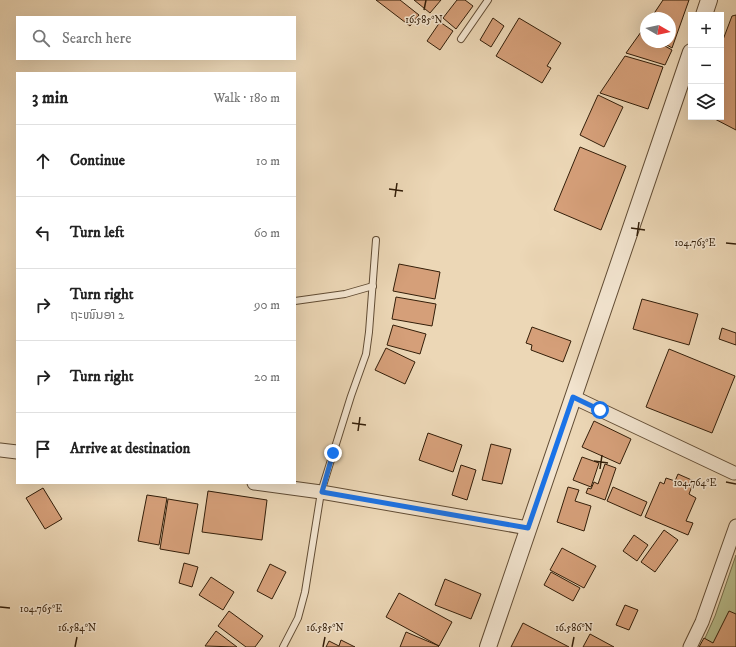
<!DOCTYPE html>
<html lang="en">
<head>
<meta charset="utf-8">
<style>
	body { margin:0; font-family:"IM FELL DW Pica","Noto Sans Lao",serif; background:#f6f6f6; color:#222 }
	.controls { position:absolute; right:12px; top:12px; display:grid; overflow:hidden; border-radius:0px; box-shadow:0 4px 16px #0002 }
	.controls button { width:36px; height:36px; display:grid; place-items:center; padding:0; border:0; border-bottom:1px solid #e0e0e0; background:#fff; color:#222; font:20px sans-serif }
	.compass { position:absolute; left:640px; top:12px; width:36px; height:36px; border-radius:50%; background:#fff; box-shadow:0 4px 16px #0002; rotate:99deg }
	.stop { position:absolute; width:12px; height:12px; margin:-9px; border:3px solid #1a73e8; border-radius:50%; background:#fff }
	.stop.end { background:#1a73e8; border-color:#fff; box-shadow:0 1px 4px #0008 }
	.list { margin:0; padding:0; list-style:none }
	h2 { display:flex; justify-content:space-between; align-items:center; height:52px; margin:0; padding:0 16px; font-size:17px }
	h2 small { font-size:13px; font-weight:400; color:#767676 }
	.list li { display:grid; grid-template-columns:26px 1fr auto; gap:12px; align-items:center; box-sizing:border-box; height:72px; padding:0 16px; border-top:1px solid #e0e0e0 }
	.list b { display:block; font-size:15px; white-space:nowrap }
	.list p { margin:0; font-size:13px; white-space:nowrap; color:#767676 }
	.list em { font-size:13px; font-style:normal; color:#767676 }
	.icon { flex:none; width:22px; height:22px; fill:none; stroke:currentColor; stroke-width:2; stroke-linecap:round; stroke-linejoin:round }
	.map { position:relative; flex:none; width:736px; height:647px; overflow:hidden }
	.search { position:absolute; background:#fff; box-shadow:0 4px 16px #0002; left:16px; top:16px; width:280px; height:44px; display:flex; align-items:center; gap:10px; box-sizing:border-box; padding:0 14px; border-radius:0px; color:#767676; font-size:15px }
	.panel { position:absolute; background:#fff; box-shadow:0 4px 16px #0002; left:16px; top:72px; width:280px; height:412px; border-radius:0px }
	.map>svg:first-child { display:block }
</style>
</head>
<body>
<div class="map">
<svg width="736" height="647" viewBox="0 0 736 647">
	<rect width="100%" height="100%" fill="#ecd7b6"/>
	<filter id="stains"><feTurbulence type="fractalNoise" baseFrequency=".005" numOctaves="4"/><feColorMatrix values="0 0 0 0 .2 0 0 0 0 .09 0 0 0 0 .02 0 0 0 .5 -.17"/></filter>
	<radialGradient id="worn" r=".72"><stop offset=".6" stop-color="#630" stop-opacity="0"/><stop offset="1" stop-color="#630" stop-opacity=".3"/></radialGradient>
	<path fill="#b8be8d" stroke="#766e4b" d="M 736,555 L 736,647 L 701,647 L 715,616 Z"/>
	<g fill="#d59f79" stroke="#331e09">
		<path d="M 376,0 L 400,0 L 419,15 L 410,26 Z"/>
		<path d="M 414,0 L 441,0 L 430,13 Z"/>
		<path d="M 457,0 L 465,0 L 473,6 L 456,29 L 443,18 Z"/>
		<path d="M 663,0 L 689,0 L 672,48 L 662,42 L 670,42 L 670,18 L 651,18 Z"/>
		<path d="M 736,15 L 736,130 L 711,117 L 721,117 L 721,45 L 732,16 Z"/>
		<path d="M 493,18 L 504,26 L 491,47 L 480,40 Z"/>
		<path d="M 519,18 L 561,43 L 547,66 L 551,68 L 542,83 L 496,56 Z"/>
		<path d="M 440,22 L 453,31 L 440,50 L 427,41 Z"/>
		<path d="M 641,32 L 646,35 L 646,42 L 658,42 L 672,50 L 665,65 L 626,53 Z"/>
		<path d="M 625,56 L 663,67 L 648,109 L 600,93 Z"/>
		<path d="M 598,95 L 623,107 L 604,147 L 580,135 Z"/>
		<path d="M 580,147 L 626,166 L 601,230 L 554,210 Z"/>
		<path d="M 399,264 L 440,272 L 435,299 L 393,291 Z"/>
		<path d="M 396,297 L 436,304 L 432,326 L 392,319 Z"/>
		<path d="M 642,299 L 698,314 L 689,345 L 633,329 Z"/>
		<path d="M 393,325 L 426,334 L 420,354 L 387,345 Z"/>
		<path d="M 532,327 L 571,341 L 563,362 L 531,350 L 532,345 L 526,343 Z"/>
		<path d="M 722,328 L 736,333 L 736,345 L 719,339 Z"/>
		<path d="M 386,348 L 415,362 L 405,384 L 375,370 Z"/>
		<path d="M 669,349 L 735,376 L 712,433 L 646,407 Z"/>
		<path d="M 594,421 L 631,439 L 620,464 L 582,447 Z"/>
		<path d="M 428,433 L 462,445 L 453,472 L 419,460 Z"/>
		<path d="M 491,444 L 511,449 L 502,484 L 482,480 Z"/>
		<path d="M 582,457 L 599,463 L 591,487 L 573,480 Z"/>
		<path d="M 605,464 L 616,468 L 605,500 L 586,493 L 588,488 L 591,489 L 594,482 L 598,484 Z"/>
		<path d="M 461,465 L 476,470 L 467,500 L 452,495 Z"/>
		<path d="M 678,474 L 694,481 L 689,494 L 696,498 L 686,521 L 693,523 L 688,535 L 645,517 L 660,482 L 664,484 L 666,478 L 675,481 Z"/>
		<path d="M 568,487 L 579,490 L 575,501 L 591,506 L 584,531 L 557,522 Z"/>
		<path d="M 613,487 L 647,502 L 641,516 L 607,501 Z"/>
		<path d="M 43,488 L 62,519 L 45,529 L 26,498 Z"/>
		<path d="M 208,491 L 267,500 L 262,540 L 202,532 Z"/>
		<path d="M 147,495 L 167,498 L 159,545 L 138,541 Z"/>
		<path d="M 168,499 L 198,504 L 189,554 L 160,549 Z"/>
		<path d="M 664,530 L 678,540 L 655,572 L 641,562 Z"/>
		<path d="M 634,535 L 648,545 L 637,561 L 623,551 Z"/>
		<path d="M 562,548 L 596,566 L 584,588 L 550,570 Z"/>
		<path d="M 184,563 L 198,567 L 192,587 L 179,583 Z"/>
		<path d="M 270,564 L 286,572 L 272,599 L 257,591 Z"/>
		<path d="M 551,572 L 580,588 L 573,601 L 544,585 Z"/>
		<path d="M 211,577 L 234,592 L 223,610 L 199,595 Z"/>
		<path d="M 445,579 L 481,594 L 471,619 L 435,605 Z"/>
		<path d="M 399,593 L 452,622 L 439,646 L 386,617 Z"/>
		<path d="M 625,605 L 638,610 L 629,630 L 616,625 Z"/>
		<path d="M 229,611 L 263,636 L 255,647 L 246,647 L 218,626 Z"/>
		<path d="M 729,611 L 736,614 L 736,647 L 699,647 L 704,638 L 713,643 Z"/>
		<path d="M 523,623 L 569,647 L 511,647 Z"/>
		<path d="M 216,631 L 237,647 L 205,646 Z"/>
		<path d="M 406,632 L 439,646 L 438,647 L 400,647 Z"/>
		<path d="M 590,634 L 614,647 L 583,647 Z"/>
		<path d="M 341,640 L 355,647 L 326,647 L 329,641 L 339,646 Z"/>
	</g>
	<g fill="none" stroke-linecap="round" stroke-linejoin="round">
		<g stroke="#614c34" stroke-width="8">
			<g id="service">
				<path d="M 461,39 L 488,0"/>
				<path d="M 295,301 L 345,294 L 373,286"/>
				<path d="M 283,647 L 298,618 L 305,592 L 321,492 L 351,396 L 366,354 L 369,332 L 376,240"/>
			</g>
		</g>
		<g stroke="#614c34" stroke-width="15">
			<g id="minor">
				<path d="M 573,397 L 734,473"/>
				<path d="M 0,450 L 17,452"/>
				<path d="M 254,483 L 321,492 L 528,528"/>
				<path d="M 690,647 L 702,622 L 736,526"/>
			</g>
		</g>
		<g stroke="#614c34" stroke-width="18">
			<g id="tertiary">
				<path d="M 704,15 L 709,0"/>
				<path d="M 488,647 L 691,52"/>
			</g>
		</g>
		<use href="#service" stroke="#f3e5d0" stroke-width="6"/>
		<use href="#minor" stroke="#f3e5d0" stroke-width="13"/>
		<use href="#tertiary" stroke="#f3e5d0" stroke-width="16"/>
	</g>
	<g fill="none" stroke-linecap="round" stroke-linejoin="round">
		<path stroke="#1a73e8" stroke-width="5" d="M 333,453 L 322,492 L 528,528 L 573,397 L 600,410"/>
	</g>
	<path fill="none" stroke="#331e09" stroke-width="1.5" d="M 424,10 L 426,0M 389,189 L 403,191M 395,197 L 397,183M 631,228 L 645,230M 637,236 L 639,222M 726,243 L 736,244M 352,423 L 366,425M 358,431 L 360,417M 594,461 L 608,463M 600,469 L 602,455M 726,482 L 736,484M 0,607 L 10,608M 75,647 L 77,637M 323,647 L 325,637M 572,647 L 574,637"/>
	<g font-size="10" text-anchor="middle" fill="#331e09" stroke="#f3e5d0" stroke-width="3" stroke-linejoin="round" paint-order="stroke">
		<text x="424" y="23">16.585°N</text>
		<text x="695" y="246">104.763°E</text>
		<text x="695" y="486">104.764°E</text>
		<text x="41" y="612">104.765°E</text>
		<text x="77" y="631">16.584°N</text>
		<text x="325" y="631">16.585°N</text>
		<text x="574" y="631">16.586°N</text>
	</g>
	<rect width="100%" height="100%" filter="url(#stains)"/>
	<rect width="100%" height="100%" fill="url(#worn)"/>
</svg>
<div class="controls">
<button>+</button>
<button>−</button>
<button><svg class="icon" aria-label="layers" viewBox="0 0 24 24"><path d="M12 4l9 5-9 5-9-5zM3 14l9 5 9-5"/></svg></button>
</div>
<svg class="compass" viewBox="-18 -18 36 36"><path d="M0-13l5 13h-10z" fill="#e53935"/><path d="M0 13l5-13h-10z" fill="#767676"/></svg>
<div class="stop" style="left:600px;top:410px"></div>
<div class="stop end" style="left:333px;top:453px"></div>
<div class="search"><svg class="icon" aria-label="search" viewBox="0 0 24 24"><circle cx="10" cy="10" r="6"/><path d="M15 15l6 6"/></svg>Search here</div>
<section class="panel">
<h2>3 min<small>Walk · 180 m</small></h2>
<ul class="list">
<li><svg class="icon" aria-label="ahead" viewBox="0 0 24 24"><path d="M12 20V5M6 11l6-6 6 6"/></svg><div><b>Continue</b></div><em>10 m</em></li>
<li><svg class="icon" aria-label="left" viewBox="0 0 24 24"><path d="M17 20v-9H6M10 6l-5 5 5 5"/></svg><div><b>Turn left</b></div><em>60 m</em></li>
<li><svg class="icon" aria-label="right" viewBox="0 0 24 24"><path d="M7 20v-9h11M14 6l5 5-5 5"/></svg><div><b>Turn right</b><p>ຖະໜົນອາ 2</p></div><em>90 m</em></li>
<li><svg class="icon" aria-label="right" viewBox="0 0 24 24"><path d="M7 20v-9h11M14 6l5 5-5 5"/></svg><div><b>Turn right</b></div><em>20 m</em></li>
<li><svg class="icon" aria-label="arrive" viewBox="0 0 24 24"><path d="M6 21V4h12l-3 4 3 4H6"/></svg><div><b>Arrive at destination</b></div></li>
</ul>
</section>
</div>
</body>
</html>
